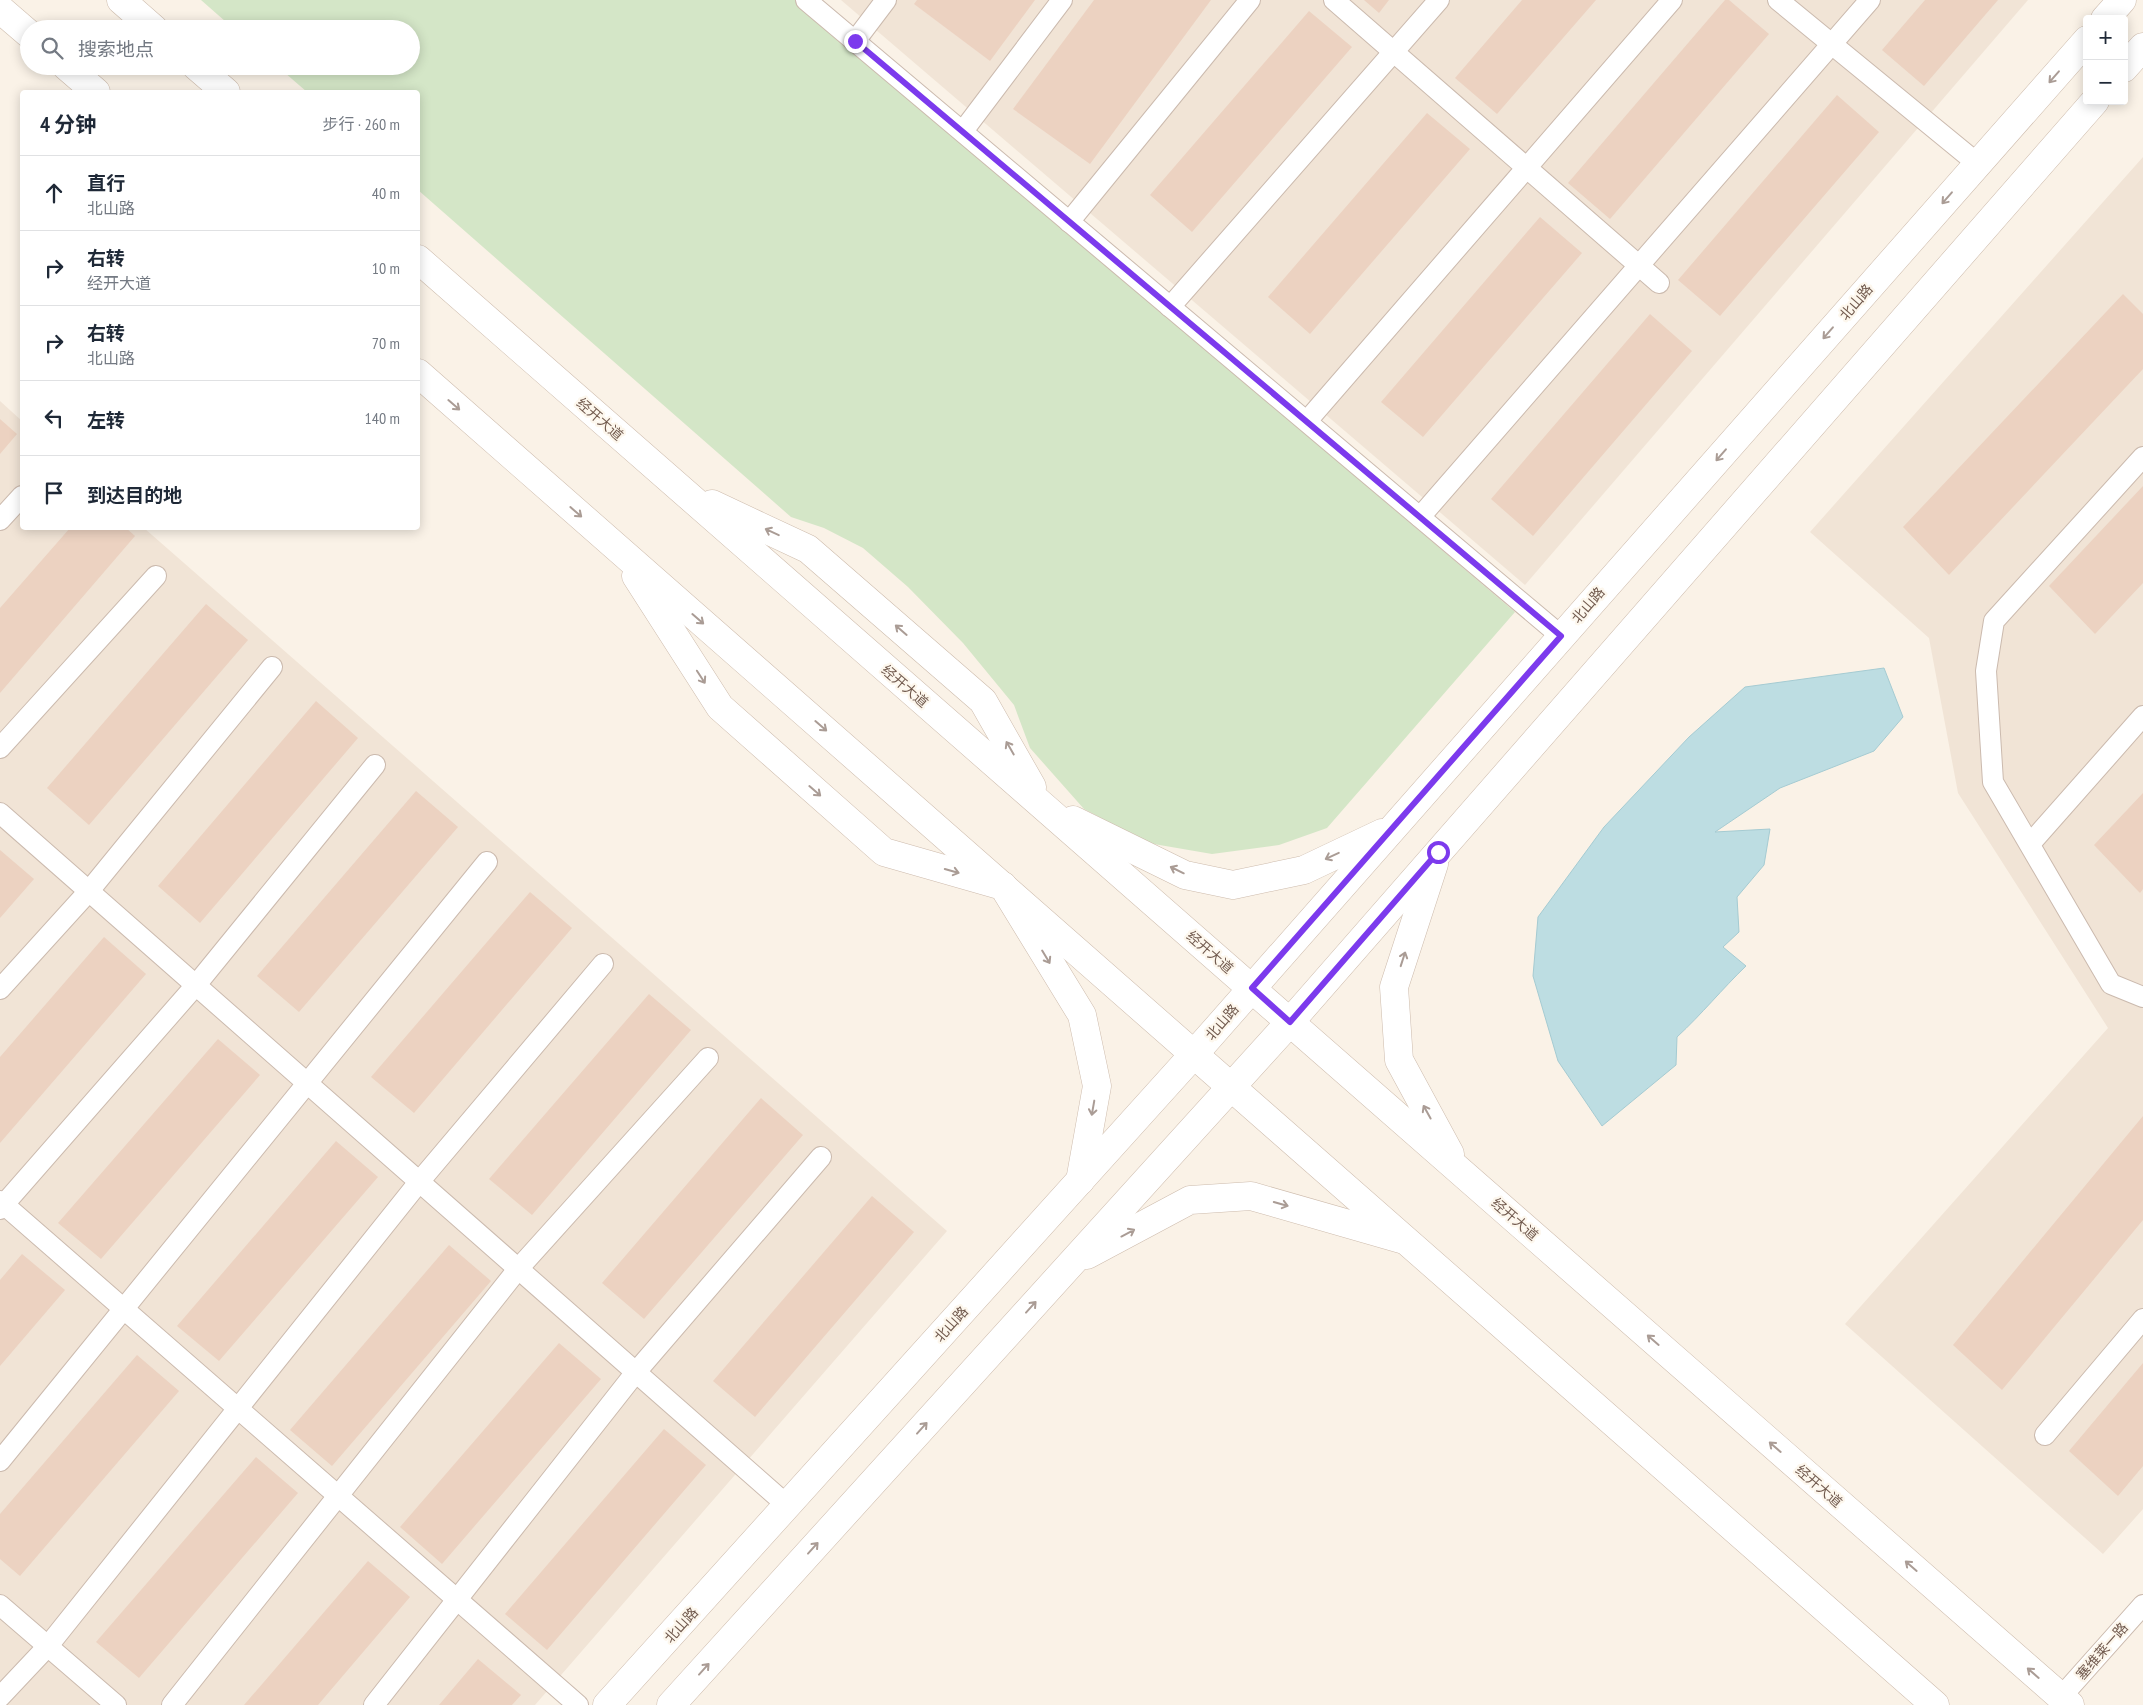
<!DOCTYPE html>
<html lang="zh">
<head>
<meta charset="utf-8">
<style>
	body { margin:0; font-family:"PT Sans Narrow","Noto Sans SC",sans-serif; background:#f6f6f7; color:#1f2937 }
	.controls { position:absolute; right:15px; top:15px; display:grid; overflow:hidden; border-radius:5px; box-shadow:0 2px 12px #0003 }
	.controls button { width:45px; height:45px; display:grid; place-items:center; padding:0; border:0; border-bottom:1px solid #e0e1e3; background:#fff; color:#1f2937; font:25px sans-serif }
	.stop { position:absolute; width:15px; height:15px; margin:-11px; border:4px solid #7c3aed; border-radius:50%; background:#fff }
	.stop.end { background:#7c3aed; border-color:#fff; box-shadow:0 1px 5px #0008 }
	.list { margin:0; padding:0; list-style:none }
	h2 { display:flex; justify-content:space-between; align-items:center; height:65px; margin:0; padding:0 20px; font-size:21px }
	h2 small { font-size:16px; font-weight:400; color:#747a83 }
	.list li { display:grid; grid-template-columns:32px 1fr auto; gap:15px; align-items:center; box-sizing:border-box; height:75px; padding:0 20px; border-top:1px solid #e0e1e3 }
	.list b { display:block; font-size:19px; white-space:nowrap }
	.list p { margin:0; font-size:16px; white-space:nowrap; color:#747a83 }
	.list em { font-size:16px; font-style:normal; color:#747a83 }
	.icon { flex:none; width:28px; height:28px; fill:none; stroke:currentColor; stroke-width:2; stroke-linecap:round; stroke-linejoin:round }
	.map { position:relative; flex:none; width:2143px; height:1705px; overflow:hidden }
	.search { position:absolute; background:#fff; box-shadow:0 2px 12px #0003; left:20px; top:20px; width:400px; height:55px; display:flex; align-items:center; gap:12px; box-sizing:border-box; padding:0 18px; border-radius:28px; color:#747a83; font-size:19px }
	.panel { position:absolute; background:#fff; box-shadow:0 2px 12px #0003; left:20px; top:90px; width:400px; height:440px; border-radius:5px }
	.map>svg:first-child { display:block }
</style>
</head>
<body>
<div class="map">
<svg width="2143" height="1705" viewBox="0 0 2143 1705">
	<rect width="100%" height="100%" fill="#faf2e7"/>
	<g fill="#f1e4d6">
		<path d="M 841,0 L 2028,0 L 1525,585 Z"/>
		<path d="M 2143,157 L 2143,1509 L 2103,1554 L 1845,1324 L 2108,1028 L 1958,793 L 1929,638 L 1810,532 Z"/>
		<path d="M 0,401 L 22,421 L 22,528 L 144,528 L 947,1231 L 535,1705 L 0,1705 Z"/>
	</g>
	<path fill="#d4e6c7" d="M 201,0 L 795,0 L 1515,612 L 1327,828 L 1279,845 L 1212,854 L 1148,843 L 1084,809 L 1030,748 L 1014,705 L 963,643 L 908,587 L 863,548 L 824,528 L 791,517 L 418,190 L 418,92 L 307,92 L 277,66 L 411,66 L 411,29 L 234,29 Z"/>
	<path fill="#bddde2" stroke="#a5cbd2" d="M 1884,668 L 1903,717 L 1874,751 L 1780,788 L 1715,832 L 1770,829 L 1764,865 L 1737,897 L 1739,932 L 1723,947 L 1746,966 C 1722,989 1702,1014 1677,1037 L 1676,1065 L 1602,1126 L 1558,1061 L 1533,976 L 1538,917 L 1604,827 L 1689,737 L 1745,687 Z"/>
	<g fill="#ecd2c1">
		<path d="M 917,0 L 1035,0 L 990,61 L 914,4 Z"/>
		<path d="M 1094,0 L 1211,0 L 1090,164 L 1013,109 Z"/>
		<path d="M 1364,0 L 1389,0 L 1379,13 Z"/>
		<path d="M 1522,0 L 1596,0 L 1497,114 L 1455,78 Z"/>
		<path d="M 1725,0 L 1729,0 L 1769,34 L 1610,219 L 1568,183 Z"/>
		<path d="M 1925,0 L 1998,0 L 1924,86 L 1882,50 Z"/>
		<path d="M 1309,11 L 1352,47 L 1192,232 L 1150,195 Z"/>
		<path d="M 1837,95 L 1879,132 L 1720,316 L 1678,280 Z"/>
		<path d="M 1427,113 L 1470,149 L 1310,334 L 1268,297 Z"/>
		<path d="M 1540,217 L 1582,253 L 1423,437 L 1381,402 Z"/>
		<path d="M 2123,294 L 2143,314 L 2143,369 L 1949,575 L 1903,527 Z"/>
		<path d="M 1650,314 L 1692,351 L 1533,536 L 1491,499 Z"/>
		<path d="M 0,419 L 17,434 L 0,454 Z"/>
		<path d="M 2143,486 L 2143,583 L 2095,634 L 2049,586 Z"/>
		<path d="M 70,528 L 126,528 L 135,536 L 0,693 L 0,608 Z"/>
		<path d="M 206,604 L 248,640 L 89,825 L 47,788 Z"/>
		<path d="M 316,701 L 358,738 L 200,923 L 158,886 Z"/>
		<path d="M 416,791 L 458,827 L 299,1012 L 257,976 Z"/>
		<path d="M 2143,793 L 2143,889 L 2140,893 L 2094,845 Z"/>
		<path d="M 0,850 L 34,879 L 0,918 Z"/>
		<path d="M 530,892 L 572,928 L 414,1113 L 371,1077 Z"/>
		<path d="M 104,937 L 146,974 L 0,1143 L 0,1057 Z"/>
		<path d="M 649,994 L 691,1030 L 532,1215 L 489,1179 Z"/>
		<path d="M 218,1039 L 260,1075 L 101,1259 L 58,1223 Z"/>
		<path d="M 761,1098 L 803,1135 L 644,1319 L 602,1283 Z"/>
		<path d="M 2143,1116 L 2143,1220 L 2002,1390 L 1953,1345 Z"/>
		<path d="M 336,1141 L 378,1177 L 219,1361 L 177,1326 Z"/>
		<path d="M 872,1196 L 914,1232 L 755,1417 L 713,1381 Z"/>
		<path d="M 449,1245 L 491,1281 L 332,1466 L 290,1430 Z"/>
		<path d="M 22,1254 L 65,1290 L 0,1366 L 0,1280 Z"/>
		<path d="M 559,1343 L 601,1379 L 442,1564 L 400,1527 Z"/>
		<path d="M 137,1355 L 179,1391 L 20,1576 L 0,1559 L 0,1514 Z"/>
		<path d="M 2143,1363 L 2143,1466 L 2118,1496 L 2069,1451 Z"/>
		<path d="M 664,1429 L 706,1465 L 547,1650 L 505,1614 Z"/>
		<path d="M 256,1457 L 298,1493 L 139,1678 L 96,1642 Z"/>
		<path d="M 368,1561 L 410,1597 L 318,1705 L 244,1705 Z"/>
		<path d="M 478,1659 L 521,1695 L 512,1705 L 439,1705 Z"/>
	</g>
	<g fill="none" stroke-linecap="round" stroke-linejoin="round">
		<g stroke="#cbbaae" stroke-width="22">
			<g id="lane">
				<path d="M 806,0 L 1561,636"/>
				<path d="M 1334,0 L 1659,283"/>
				<path d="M 1778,0 L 1978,164"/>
				<path d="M 855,41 L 886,0"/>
				<path d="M 963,131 L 1062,0"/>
				<path d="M 1069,222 L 1250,0"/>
				<path d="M 1170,307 L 1439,0"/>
				<path d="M 1307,421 L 1672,0"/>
				<path d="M 2143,457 L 1994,621 L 1986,671 L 1993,782 L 2111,984 L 2143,997"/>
				<path d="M 1420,517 L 1870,0"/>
				<path d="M 0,520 L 22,496"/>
				<path d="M 0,748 L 156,576"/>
				<path d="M 0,813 L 788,1506"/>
				<path d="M 2030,844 L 2143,716"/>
				<path d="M 0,989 L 89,891 L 272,667"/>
				<path d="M 0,1201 L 578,1705"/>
				<path d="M 0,1209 L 196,985 L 375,765"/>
				<path d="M 2045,1435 L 2143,1319"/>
				<path d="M 0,1461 L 487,862"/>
				<path d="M 0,1605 L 116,1705"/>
				<path d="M 0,1697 L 48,1646 L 419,1182 L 603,964"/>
				<path d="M 2061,1697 L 2143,1605"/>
				<path d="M 172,1705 L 518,1269 L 708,1058"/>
				<path d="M 374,1705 L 636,1372 L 821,1157"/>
			</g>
		</g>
		<g stroke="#cdbbac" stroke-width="29">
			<g id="secondary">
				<path d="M 121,0 L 154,29"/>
				<path d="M 0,9 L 29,34"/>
				<path d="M 2105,19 L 2122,0"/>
				<path d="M 66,66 L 96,92"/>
				<path d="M 196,66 L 226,92"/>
				<path d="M 2124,68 L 2143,47"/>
				<path d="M 418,259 L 2070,1705"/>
				<path d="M 418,373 L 1935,1705"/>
				<path d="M 712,504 L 808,549 L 983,701 L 1032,787"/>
				<path d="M 636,576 L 720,707 L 884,852 L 1003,886 L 1082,1015 L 1097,1086 L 1080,1181"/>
				<path d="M 1073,820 L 1185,875 L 1233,885 L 1304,870 L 1382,833"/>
				<path d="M 1434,864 L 1394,987 L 1399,1060 L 1450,1154"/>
				<path d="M 1087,1255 L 1190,1200 L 1251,1196 L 1401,1239"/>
				<path d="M 607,1705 L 1195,1053 L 2087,40"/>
				<path d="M 671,1705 L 1290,1022 L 2095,101"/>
			</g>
		</g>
		<use href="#lane" stroke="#fff" stroke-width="20"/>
		<use href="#secondary" stroke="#fff" stroke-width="28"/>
	</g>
	<defs><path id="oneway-shaft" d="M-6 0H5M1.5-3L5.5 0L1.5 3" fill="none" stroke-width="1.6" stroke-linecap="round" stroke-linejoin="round" transform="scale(1.25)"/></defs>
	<g stroke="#aa9c95">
		<use href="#oneway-shaft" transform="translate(2054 77) rotate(131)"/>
		<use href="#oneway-shaft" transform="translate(1947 198) rotate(131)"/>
		<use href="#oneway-shaft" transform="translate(1828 333) rotate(131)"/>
		<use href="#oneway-shaft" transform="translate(454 405) rotate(41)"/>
		<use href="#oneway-shaft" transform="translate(1721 455) rotate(131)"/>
		<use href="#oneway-shaft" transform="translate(576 512) rotate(41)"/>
		<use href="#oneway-shaft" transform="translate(772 532) rotate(-155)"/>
		<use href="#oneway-shaft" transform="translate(698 619) rotate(41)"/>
		<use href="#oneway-shaft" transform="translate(901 630) rotate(-139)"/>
		<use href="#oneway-shaft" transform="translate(701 677) rotate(57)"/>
		<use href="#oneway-shaft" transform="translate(821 726) rotate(41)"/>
		<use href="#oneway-shaft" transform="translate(1010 748) rotate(-120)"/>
		<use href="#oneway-shaft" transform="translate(815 791) rotate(41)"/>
		<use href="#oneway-shaft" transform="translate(1332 856) rotate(155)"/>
		<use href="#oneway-shaft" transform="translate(1177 870) rotate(-154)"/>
		<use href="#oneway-shaft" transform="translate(952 871) rotate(16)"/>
		<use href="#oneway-shaft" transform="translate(1046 957) rotate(59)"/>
		<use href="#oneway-shaft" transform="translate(1403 959) rotate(-72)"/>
		<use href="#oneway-shaft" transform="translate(1093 1108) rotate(100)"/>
		<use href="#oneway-shaft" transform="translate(1427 1112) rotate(-119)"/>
		<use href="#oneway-shaft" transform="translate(1281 1204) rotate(16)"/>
		<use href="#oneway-shaft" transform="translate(1128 1233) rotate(-28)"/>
		<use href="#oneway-shaft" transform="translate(1031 1307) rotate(-48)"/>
		<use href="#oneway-shaft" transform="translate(1653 1340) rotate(-139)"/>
		<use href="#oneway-shaft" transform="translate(922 1428) rotate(-48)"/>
		<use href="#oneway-shaft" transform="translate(1775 1447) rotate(-139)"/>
		<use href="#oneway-shaft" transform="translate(813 1548) rotate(-48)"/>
		<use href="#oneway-shaft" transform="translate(1911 1566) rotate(-139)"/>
		<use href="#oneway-shaft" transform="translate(704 1669) rotate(-48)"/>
		<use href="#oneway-shaft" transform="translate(2033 1673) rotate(-139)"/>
	</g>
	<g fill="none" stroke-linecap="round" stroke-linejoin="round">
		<path stroke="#7c3aed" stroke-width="6" d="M 855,41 L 1561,636 L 1252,988 L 1290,1022 L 1438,852"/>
	</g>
	<g text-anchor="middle" stroke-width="4.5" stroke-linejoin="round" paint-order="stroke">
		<g font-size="14" fill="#715a4e" stroke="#fdf7ed">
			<text transform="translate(1856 302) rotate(-49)" y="5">北山路</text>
			<text transform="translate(600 419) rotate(41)" y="5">经开大道</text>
			<text transform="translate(1588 605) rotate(-49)" y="5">北山路</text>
			<text transform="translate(905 686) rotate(41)" y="5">经开大道</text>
			<text transform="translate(1210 952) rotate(41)" y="5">经开大道</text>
			<text transform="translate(1222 1022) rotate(-49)" y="5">北山路</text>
			<text transform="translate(1515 1219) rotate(41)" y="5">经开大道</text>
			<text transform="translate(951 1324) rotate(-48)" y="5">北山路</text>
			<text transform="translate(1819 1486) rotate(41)" y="5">经开大道</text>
			<text transform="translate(681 1625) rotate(-48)" y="5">北山路</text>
			<text transform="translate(2102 1651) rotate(-49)" y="5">塞维莱一路</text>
		</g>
	</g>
</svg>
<div class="controls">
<button>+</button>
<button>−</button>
</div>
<div class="stop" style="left:1438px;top:852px"></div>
<div class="stop end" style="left:855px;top:41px"></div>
<div class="search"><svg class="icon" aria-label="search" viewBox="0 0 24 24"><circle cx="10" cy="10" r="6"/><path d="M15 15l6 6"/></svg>搜索地点</div>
<section class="panel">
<h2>4 分钟<small>步行 · 260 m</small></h2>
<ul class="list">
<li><svg class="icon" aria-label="ahead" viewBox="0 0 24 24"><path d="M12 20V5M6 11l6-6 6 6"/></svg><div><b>直行</b><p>北山路</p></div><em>40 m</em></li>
<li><svg class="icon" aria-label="right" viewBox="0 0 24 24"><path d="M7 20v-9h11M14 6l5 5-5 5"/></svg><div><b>右转</b><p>经开大道</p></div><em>10 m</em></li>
<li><svg class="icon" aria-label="right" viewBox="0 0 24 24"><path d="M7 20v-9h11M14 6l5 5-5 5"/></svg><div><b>右转</b><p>北山路</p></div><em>70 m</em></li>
<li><svg class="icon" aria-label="left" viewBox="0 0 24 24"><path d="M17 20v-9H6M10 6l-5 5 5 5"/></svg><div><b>左转</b></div><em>140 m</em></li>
<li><svg class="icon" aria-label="arrive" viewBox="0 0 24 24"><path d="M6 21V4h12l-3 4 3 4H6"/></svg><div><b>到达目的地</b></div></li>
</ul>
</section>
</div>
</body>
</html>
